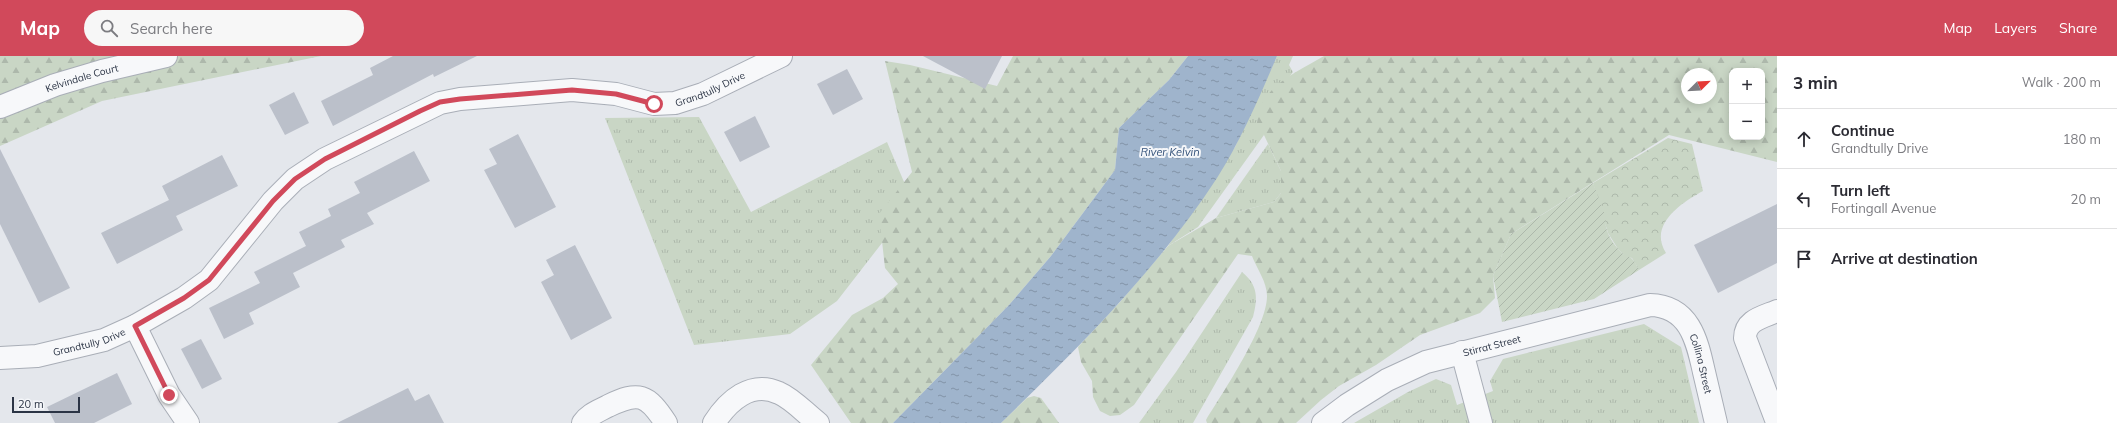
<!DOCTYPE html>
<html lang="en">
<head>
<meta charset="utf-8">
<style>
	body { margin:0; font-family:Mulish,sans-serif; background:#f7f7f7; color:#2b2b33 }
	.controls { position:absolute; right:12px; top:12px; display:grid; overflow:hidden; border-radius:8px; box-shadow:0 2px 10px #0003 }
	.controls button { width:36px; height:36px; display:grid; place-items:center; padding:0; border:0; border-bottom:1px solid #e1e1e2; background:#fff; color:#2b2b33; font:20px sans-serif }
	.compass { position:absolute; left:1681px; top:12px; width:36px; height:36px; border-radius:50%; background:#fff; box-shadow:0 2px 10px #0003; rotate:66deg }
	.scale { position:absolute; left:12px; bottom:10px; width:68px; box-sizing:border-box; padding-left:4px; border:2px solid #2b3445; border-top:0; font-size:11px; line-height:14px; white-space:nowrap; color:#2b3445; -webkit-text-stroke:3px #f4f6f9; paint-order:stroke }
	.stop { position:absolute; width:12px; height:12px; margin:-9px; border:3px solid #d1495b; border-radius:50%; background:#fff }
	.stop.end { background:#d1495b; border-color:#fff; box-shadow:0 1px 4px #0008 }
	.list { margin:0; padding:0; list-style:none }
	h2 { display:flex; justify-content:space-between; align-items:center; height:52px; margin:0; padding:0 16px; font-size:17px }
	h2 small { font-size:13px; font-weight:400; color:#7c7c81 }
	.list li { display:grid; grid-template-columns:26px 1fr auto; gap:12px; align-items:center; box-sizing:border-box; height:60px; padding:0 16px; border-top:1px solid #e1e1e2 }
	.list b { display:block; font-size:15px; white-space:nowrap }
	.list p { margin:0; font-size:13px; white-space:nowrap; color:#7c7c81 }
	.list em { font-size:13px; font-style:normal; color:#7c7c81 }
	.icon { flex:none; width:22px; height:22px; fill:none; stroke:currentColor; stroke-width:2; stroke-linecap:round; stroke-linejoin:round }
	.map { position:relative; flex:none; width:1777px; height:367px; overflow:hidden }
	header { display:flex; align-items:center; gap:24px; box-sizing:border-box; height:56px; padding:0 20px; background:#d1495b; color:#fff }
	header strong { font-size:19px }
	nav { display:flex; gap:22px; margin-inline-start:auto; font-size:14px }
	.search { width:280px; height:36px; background:#f7f7f7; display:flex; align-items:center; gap:10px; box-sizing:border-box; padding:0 14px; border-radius:22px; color:#7c7c81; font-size:15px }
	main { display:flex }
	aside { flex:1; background:#fff }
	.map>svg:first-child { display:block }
</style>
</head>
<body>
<header>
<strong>Map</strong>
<div class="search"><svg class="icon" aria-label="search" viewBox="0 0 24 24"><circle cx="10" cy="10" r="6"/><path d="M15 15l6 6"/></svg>Search here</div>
<nav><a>Map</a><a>Layers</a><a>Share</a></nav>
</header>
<main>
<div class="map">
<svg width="1777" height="367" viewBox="0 0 1777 367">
	<defs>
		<pattern id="grass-tufts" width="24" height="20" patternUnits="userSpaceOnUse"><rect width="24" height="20" fill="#c9d6c5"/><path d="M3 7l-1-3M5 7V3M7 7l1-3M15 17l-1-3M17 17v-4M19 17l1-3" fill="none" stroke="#adb8ab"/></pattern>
		<pattern id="forest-firs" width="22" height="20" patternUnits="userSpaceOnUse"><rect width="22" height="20" fill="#c9d6c5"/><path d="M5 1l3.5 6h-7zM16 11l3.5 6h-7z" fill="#adb8ab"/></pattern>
		<pattern id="park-crowns" width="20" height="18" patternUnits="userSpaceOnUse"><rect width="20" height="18" fill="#c9d6c5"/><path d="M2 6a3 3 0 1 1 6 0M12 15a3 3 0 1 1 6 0" fill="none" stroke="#adb8ab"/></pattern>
		<pattern id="garden-furrows" width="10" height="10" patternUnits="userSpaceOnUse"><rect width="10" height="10" fill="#c9d6c5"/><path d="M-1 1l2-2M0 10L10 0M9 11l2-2" fill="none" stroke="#adb8ab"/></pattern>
		<pattern id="water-ripples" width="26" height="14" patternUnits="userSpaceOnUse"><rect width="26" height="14" fill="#9fb4cc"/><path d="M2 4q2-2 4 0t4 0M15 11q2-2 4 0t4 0" fill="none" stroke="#8293a7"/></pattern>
	</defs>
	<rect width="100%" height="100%" fill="#e4e7ec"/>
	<g fill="url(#grass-tufts)">
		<path d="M 1277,0 L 1293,0 L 1289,9 L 1293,16 L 1257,65 L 1264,79 L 1198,171 L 1168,190 L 1235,91 Z"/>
		<path d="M 699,61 L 751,156 L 887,86 L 913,147 L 837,245 L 790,278 L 694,289 L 605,62 Z"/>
		<path d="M 1268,88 L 1281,115 L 1281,137 L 1274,146 L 1216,162 Z"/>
		<path d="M 1242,216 C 1258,229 1258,242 1253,261 L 1193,367 L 1139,367 L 1176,316 Z"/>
		<path d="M 1644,268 L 1681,291 L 1699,367 L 1354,367 L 1408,336 L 1436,323 L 1451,329 L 1457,349 L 1493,335 L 1490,325 L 1503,303 Z"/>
	</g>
	<g fill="url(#forest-firs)" fill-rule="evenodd">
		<path d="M 0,0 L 321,0 L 102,45 L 0,90 Z"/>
		<path d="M 1013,0 L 1188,0 L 1169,24 L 1119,72 L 1115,114 L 1051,200 L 1009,249 L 893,367 L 851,367 L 811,309 L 852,259 L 883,242 L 898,228 L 885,212 L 879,158 L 912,116 L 885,5 L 910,9 L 997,30 Z"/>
		<path d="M 1324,0 L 1777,0 L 1777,106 L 1669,79 L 1511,178 L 1493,220 L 1495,242 L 1480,257 L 1420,279 L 1376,309 L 1339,330 L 1321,344 L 1296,367 L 1207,367 L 1206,364 C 1223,336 1267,271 1267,240 C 1267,226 1257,213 1252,200 L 1238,198 L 1134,349 L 1120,359 L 1110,360 L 1100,355 L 1093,341 L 1092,325 L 1081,306 L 1078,291 L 1120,246 L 1168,190 L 1216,162 L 1274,146 L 1281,137 L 1281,115 L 1264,79 L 1256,75 C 1257,69 1257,62 1259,56 C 1266,28 1301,14 1324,0 ZM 1732,15 L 1762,15 L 1762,81 L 1732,81 ZM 1687,18 L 1711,18 L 1711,42 L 1687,42 Z"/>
		<path d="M 1034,340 L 1041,342 L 1059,367 L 1001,367 L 1027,342 Z"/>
	</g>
	<path fill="url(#park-crowns)" d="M 1668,82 L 1692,88 L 1703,135 C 1681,147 1648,169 1666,197 L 1639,214 L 1632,202 L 1625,200 L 1618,193 L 1608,177 L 1593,127 Z"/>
	<path fill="url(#garden-furrows)" d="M 1593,127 L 1606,161 C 1603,173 1613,189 1622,197 C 1625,200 1630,200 1632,203 C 1635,205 1637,211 1639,214 L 1594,243 L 1502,266 L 1493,220 L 1511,178 Z"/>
	<path fill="url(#water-ripples)" d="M 1188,0 L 1277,0 C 1259,42 1241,84 1217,122 C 1157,214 1079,291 1001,367 L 893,367 L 1009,249 L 1051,200 L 1115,114 L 1119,72 L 1169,24 Z"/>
	<g fill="#bbc0ca">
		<path d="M 393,0 L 477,0 L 434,21 L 433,18 L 333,70 L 321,45 L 373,19 L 370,12 Z"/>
		<path d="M 923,0 L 1002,0 L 985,33 Z"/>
		<path d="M 847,13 L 863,43 L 833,59 L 817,28 Z"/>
		<path d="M 294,36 L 309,67 L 285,79 L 269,49 Z"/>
		<path d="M 755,60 L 770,91 L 740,106 L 724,76 Z"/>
		<path d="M 518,78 L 556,151 L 515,172 L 484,114 L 497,108 L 489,93 Z"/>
		<path d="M 0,93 L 70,232 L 39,247 L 0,168 Z"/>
		<path d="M 414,95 L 430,125 L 367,157 L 374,168 L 341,184 L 345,191 L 293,217 L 300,231 L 249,257 L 254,268 L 224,283 L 209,252 L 260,227 L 254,216 L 306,190 L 299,176 L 331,160 L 328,153 L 360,137 L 354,126 Z"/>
		<path d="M 222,99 L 238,130 L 176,160 L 183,174 L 117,208 L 101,177 L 169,144 L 162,130 Z"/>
		<path d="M 1777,148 L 1777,207 L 1718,237 L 1694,189 Z"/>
		<path d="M 575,189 L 612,262 L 571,284 L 541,226 L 554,219 L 546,204 Z"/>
		<path d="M 201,283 L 222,323 L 202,333 L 181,293 Z"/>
		<path d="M 117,317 L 132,348 L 94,367 L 55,367 L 47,351 Z"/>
		<path d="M 408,332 L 415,345 L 429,338 L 444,367 L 337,367 Z"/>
	</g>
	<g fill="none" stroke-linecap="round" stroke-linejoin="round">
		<g stroke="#a9aeb7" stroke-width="24">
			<g id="street">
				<path id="s1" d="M 0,51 L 55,29 L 102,15 L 166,0"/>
				<path d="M 1777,255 C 1763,261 1745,264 1745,282 L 1777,366"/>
				<path d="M 135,270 L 169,339 L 188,367"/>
				<path d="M 1462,296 L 1481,367"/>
				<path id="s2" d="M 0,302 L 37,300 L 104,284 L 135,270 L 184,242 L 209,224 L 273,145 L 295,123 L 325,103 L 440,47 L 460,43 L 572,34 L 616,38 L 654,48 L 675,47 L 703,38 L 781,0"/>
				<path d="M 583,367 C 589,358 599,355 608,350 C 639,335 647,338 666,367"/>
				<path d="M 714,367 C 728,345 751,324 779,337 C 793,343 806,358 818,367"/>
				<path id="s3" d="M 1323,367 L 1347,349 L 1387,324 L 1426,306 L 1650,249 C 1690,250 1697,285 1704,316 C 1708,333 1712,350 1716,367"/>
			</g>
		</g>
		<use href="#street" stroke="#f7f8fa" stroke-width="22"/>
	</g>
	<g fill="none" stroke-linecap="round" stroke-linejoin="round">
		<path stroke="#d1495b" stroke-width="5" d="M 169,339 L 135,270 L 184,242 L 209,224 L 273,145 L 295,123 L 325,103 L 420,55 L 440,46 L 460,43 L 572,34 L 616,38 L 654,48"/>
	</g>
	<g text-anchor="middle" stroke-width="4" stroke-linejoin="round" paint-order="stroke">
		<g font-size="10" fill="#2b3445" stroke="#f4f6f9">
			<text dy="4" stroke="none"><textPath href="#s1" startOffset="87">Kelvindale Court</textPath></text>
			<text dy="4" stroke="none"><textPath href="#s2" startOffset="799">Grandtully Drive</textPath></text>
			<text dy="4" stroke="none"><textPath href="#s2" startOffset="91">Grandtully Drive</textPath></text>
			<text dy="4" stroke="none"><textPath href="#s3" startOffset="188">Stirrat Street</textPath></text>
			<text dy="4" stroke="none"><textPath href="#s3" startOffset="437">Collina Street</textPath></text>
		</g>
		<g font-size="11" font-style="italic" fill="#34527a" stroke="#f4f6f9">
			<text x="1170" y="100">River Kelvin</text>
		</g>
	</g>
</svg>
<div class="controls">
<button>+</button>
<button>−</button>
</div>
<svg class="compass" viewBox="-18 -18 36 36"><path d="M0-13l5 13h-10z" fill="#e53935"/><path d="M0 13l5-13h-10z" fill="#7c7c81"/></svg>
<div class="scale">20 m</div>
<div class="stop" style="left:654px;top:48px"></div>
<div class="stop end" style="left:169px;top:339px"></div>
</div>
<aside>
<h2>3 min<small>Walk · 200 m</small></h2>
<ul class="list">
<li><svg class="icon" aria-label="ahead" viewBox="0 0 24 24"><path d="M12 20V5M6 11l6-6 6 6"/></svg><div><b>Continue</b><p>Grandtully Drive</p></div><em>180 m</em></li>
<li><svg class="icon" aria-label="left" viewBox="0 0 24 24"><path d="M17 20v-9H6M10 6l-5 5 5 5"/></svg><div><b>Turn left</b><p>Fortingall Avenue</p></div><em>20 m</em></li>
<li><svg class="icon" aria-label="arrive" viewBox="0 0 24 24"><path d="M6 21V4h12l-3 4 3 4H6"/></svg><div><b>Arrive at destination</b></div></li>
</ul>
</aside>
</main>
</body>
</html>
